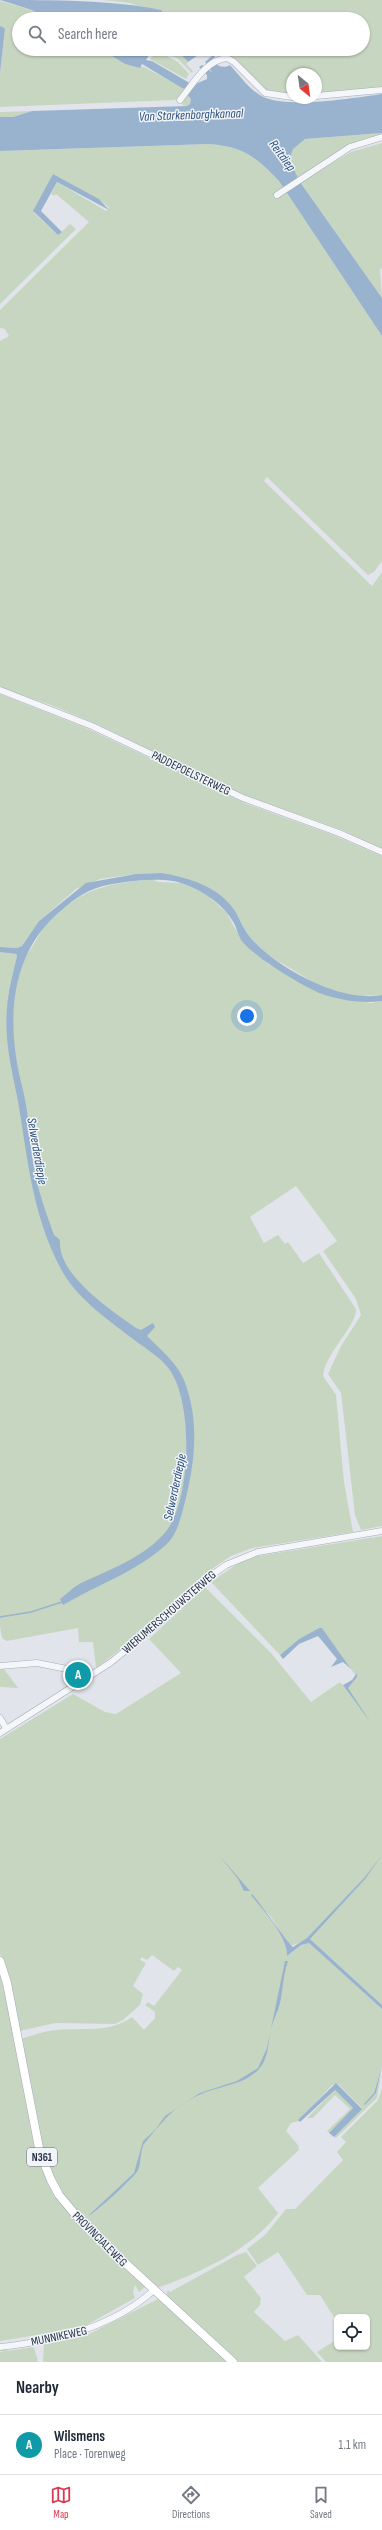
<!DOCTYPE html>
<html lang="en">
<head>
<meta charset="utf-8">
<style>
	body { margin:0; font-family:"Sofia Sans Condensed",sans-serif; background:#f6f6f7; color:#1f2937 }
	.controls { position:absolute; right:12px; bottom:12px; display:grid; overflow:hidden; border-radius:6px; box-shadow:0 1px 3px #0004 }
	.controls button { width:36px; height:36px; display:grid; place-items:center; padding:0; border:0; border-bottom:1px solid #e0e1e3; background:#fff; color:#1f2937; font:20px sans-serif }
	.compass { position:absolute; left:286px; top:68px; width:36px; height:36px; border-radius:50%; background:#fff; box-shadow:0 1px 3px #0004; rotate:151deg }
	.you { position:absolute; left:247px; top:1016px; width:14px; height:14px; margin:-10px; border:3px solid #fff; border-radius:50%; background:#1a73e8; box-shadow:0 0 0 6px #1a73e833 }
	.badge { display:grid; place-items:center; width:26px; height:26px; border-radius:50%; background:#dc3a53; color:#fff; font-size:13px; font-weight:700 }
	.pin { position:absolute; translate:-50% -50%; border:2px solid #fff; box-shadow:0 1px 4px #0006 }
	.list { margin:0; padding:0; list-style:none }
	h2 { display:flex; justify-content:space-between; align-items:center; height:52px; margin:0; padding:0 16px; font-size:17px }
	h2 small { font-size:13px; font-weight:400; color:#747a83 }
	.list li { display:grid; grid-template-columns:26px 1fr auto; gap:12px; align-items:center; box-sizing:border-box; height:60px; padding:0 16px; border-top:1px solid #e0e1e3 }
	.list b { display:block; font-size:15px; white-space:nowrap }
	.list p { margin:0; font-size:13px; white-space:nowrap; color:#747a83 }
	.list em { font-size:13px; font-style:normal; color:#747a83 }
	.icon { flex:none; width:22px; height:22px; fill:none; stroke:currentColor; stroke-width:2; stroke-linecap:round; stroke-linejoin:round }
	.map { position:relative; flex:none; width:382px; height:2362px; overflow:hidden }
	.search { position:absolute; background:#fff; box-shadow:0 1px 3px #0004; left:12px; right:12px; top:12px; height:44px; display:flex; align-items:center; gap:10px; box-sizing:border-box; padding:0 14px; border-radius:22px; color:#747a83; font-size:15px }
	.sheet { height:112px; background:#fff }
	nav { display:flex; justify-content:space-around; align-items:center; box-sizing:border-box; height:56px; border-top:1px solid #e0e1e3; background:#fff; font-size:11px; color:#747a83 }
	nav a { display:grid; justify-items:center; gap:2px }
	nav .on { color:#dc3a53 }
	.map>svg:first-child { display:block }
</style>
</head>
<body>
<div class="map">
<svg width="382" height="2362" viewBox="0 0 382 2362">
	<rect width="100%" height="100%" fill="#e1e5eb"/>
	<g fill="#c7d6c1">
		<path d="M 103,0 L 382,0 L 382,89 L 316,95 L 316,74 L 292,74 L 292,96 L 266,92 L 219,49 L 363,49 L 363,19 L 172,19 L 130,3 Z"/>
		<path d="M 0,1 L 32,10 L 48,19 L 19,19 L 19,49 L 100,49 L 125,64 L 144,67 L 186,89 L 178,99 L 175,100 L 0,107 L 0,73 L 5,29 L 0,27 Z"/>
		<path d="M 166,49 L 176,49 L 188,62 L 186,64 L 193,71 L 192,73 L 178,59 L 165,51 Z"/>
		<path d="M 157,51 L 178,62 L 189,74 L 186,79 L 150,59 Z"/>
		<circle cx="186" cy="101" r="5"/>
		<path d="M 32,111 L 13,117 L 0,117 L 0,112 Z"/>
		<path d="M 382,133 L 382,136 L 363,140 L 298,179 C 287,161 285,151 305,139 Z"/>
		<path d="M 382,143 L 382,268 L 380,270 L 382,298 L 300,182 L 351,152 Z"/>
		<path d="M 209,144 C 244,147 255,156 279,181 L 382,336 L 382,561 L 374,572 L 368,575 L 267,477 L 264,481 L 372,586 L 382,572 L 382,849 L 342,830 L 236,792 L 99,725 L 51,705 L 0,688 L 0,341 L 9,336 L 5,329 L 0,328 L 0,310 L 89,222 L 56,194 L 54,196 L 51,194 L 57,182 L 106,211 L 109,208 L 99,199 L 53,174 L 34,213 L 58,235 L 70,224 L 76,229 L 0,304 L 0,151 Z"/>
		<path d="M 0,694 L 86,728 L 247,804 L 333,835 L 382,856 L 382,995 L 359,996 L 335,992 L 318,985 L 268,955 L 249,936 L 235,911 L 193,881 L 161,873 L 136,874 L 100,879 L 76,889 L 39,921 L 22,946 L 17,948 L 0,947 Z"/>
		<path d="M 152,879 L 158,882 L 182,883 L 206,894 L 226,912 L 241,939 L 268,964 L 322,994 L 351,1000 L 371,1003 L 382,1001 L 382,1526 L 361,1530 L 355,1515 L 341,1393 L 328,1374 L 341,1346 L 361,1315 L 356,1299 L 323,1251 L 337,1241 L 296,1186 L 250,1217 L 264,1243 L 278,1235 L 285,1244 L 288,1242 L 303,1263 L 319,1253 L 356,1309 C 357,1326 325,1353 323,1376 L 336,1395 L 344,1482 L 353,1532 L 252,1548 L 231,1556 L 209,1571 L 142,1633 L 96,1668 L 93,1642 L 79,1642 L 78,1628 L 7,1641 L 2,1638 L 0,1627 L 0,952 L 16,954 L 17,956 L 7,1010 L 17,964 C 29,956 36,939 44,927 C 48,922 54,917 59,913 C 89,885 113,884 152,879 Z"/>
		<path d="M 382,1536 L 382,2005 L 310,1939 L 290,1946 L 271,1917 L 251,1895 C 263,1909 288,1938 287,1956 L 301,1945 L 309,1943 L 382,2009 L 382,2066 L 374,2093 L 365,2105 L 376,2093 L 382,2070 L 377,2098 L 336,2138 L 334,2137 L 362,2108 L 338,2084 L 332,2085 L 299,2121 L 291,2123 L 286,2131 L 298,2145 L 299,2150 L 258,2188 L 278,2213 C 250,2251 199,2273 157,2288 C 126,2261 87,2230 64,2196 C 35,2154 31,2088 21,2039 C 33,2035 44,2031 57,2030 C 84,2027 108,2034 132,2017 L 144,2030 L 155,2018 L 155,2012 L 145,2005 L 148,2002 L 154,2006 L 182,1970 L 178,1967 L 174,1971 L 152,1955 L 147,1960 L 142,1957 L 140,1960 L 146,1963 L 133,1986 L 143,1994 L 140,2005 L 123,2020 L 115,2024 L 55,2023 L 20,2031 L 5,1964 L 0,1954 L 0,1739 L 73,1694 L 105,1712 L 116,1714 L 181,1673 L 149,1639 L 205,1587 L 271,1653 L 311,1702 L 340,1682 L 346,1688 L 356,1676 L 323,1630 L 319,1628 L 299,1639 L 280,1655 L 211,1582 L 240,1562 L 258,1556 Z"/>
		<path d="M 4,1669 L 18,1688 L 0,1687 L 0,1670 Z"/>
		<path d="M 0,1972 L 42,2167 L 88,2234 L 146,2286 L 139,2292 L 135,2285 L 133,2293 L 135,2298 L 81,2328 L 0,2341 Z"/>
		<path d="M 382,2088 L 382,2362 L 326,2362 L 317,2352 L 337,2339 L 337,2347 L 367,2347 L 367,2317 L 337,2317 L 337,2322 L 320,2295 L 307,2295 L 278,2252 L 258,2265 L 247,2249 L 266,2234 L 286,2209 L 295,2209 L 343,2160 L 337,2152 L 346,2142 L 341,2137 L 378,2100 Z"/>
		<path d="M 335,2090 L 353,2108 L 329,2133 L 327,2131 L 350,2109 L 335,2095 L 313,2118 L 307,2118 Z"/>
		<path d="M 246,2252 L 257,2266 L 244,2277 L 261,2298 L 260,2305 L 254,2312 L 285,2341 L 298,2335 L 322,2362 L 235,2362 L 166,2296 L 168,2290 L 170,2292 L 237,2255 Z"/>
		<path d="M 160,2298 L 229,2362 L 43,2362 L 44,2344 L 85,2336 Z"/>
		<path d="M 34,2347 L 38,2362 L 0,2362 L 0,2352 L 5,2351 L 0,2351 L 0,2349 L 6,2348 L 7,2351 Z"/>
	</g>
	<g fill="#99b3cf">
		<path d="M 0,0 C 50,0 114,0 161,10 L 164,15 L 172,19 L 48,19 L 32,10 Z"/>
		<path d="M 1,26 L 5,29 L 0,73 L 0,27 Z"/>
		<path d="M 100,49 L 140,49 L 149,55 L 146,60 L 152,61 L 193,85 L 207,79 L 207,75 L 199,67 L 202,65 L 212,72 L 205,62 L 213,55 L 215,57 L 212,60 C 217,66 223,69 230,65 C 240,76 252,93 266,98 C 292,108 354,98 382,94 L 382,133 L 305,139 L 293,149 L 289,160 L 300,182 L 382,298 L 382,336 L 279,181 C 255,156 244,147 209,144 L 0,151 L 0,117 L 13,117 L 32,111 L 187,106 L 190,104 L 191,99 L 187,95 L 190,90 L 182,88 L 142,64 L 140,68 L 125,64 Z"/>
		<path d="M 176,49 L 203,49 L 204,51 L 188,62 Z"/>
		<path d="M 53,174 L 99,199 L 109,210 L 57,182 L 41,211 L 62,232 L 58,235 L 33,211 Z"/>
		<path d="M 161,873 C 187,877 220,887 235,911 C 240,919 244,930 250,937 C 276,968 341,1003 382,995 L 382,1001 C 363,1004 340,1000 322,994 C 301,985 255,958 241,940 C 238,935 237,929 234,923 C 223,904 205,892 184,884 C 164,876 125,881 103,886 C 83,891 70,903 55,916 C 14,954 8,1010 17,1063 C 19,1077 24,1091 26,1105 C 30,1128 30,1151 35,1173 C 39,1194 47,1215 54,1235 L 60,1240 C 57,1275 111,1310 136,1328 L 141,1330 L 153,1323 L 155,1327 L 147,1336 C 160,1349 177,1363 184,1380 C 200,1421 195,1461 185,1502 C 181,1516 178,1533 167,1544 C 136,1572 99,1584 63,1605 L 60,1599 C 67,1594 73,1587 81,1583 C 111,1569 140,1559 163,1535 C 192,1505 194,1402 169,1369 C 161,1358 148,1350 137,1342 C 110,1321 79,1301 62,1271 C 32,1216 28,1160 18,1101 C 12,1071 4,1040 7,1009 C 8,991 13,974 17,956 L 16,954 L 0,952 L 0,947 L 17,948 L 22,946 L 39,921 L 86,883 L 136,874 Z"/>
		<path d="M 319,1628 L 322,1628 L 351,1669 L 343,1662 L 331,1667 L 337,1659 L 318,1636 L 299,1644 L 283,1659 L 280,1655 L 299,1639 Z"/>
		<path d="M 357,1673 L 357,1677 L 348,1688 L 371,1723 L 343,1685 L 352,1680 Z"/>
		<path d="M 219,1855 L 250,1891 L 244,1891 L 238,1879 Z"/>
		<path d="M 382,1855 L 365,1879 L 310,1939 L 382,2005 L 382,2009 L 309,1943 L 301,1945 L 287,1956 C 288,1937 263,1910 251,1895 L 252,1894 C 259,1901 289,1945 293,1947 L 307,1938 L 364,1878 Z"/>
		<path d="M 285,1961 L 288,1961 C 283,1975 283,1989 280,2003 C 278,2012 273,2020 271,2029 C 268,2042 269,2058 259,2069 C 247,2082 228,2085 212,2090 C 198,2094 179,2105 168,2116 C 165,2119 143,2144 143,2146 C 140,2154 141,2163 138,2170 C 135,2177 94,2214 88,2216 L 134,2173 L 143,2141 L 155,2130 L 165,2116 L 200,2093 L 237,2081 L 258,2068 L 267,2048 Z"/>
		<path d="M 382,2066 L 376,2093 L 365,2105 L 364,2104 L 374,2093 Z"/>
		<path d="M 336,2083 L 362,2109 L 334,2137 L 329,2133 L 353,2108 L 335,2090 L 300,2122 L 298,2120 Z"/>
	</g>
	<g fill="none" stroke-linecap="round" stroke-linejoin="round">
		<path stroke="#99b3cf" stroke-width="1.5" d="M 0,1617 L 31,1612 L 62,1602"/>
		<g stroke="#a5acb6" stroke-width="7">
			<g id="minor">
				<path d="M 316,96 L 382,90"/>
				<path d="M 180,100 C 192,86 205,60 227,58 L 234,62 L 265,93 L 292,97"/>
				<path d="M 277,195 L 350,147 L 382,137"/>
				<path d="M 0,690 L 92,726 L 243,798 L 339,833 L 382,852"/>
				<path d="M 0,1666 L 37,1663 L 77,1671 L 85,1677"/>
				<path d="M 0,1718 L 6,1728"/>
				<path d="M 0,1733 L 110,1663 L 157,1625 L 209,1577 L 226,1565 L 258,1552 L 382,1531"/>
				<path d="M 0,2347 C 55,2341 112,2328 154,2290"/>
			</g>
		</g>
		<g stroke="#9fa9b8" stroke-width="9">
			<path id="major" d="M 0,1961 L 7,1983 L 40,2153 L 51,2180 L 59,2195 L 84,2225 L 233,2362"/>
		</g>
		<use href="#minor" stroke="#f4f6f9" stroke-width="6"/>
		<use href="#major" stroke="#fff" stroke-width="8"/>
	</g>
	<g text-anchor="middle" stroke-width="3" stroke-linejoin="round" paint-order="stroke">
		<rect fill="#f1f4f8" stroke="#646c7b" stroke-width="1" x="27" y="2148" width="30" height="18" rx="3"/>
		<g font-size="11" font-weight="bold" fill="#273245">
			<text x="42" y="2161">N361</text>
		</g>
		<g font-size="12" fill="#273245" stroke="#f1f4f8">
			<text transform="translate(191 773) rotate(26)" y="4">PADDEPOELSTERWEG</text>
			<text transform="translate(169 1612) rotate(-41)" y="4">WIERUMERSCHOUWSTERWEG</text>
			<text transform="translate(100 2239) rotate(45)" y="4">PROVINCIALEWEG</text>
			<text transform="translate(59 2336) rotate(-12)" y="4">MUNNIKEWEG</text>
		</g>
		<g font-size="13" font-style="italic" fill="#2d517d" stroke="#f1f4f8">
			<text transform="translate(191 114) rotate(-2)" y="5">Van Starkenborghkanaal</text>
			<text transform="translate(283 155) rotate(54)" y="5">Reitdiep</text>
			<text transform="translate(38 1151) rotate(80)" y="5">Selwerderdiepje</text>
			<text transform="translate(174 1487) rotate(-78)" y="5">Selwerderdiepje</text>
		</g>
	</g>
</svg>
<div class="controls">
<button><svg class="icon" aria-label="locate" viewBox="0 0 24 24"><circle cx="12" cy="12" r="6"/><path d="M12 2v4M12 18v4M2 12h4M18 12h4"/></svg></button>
</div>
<svg class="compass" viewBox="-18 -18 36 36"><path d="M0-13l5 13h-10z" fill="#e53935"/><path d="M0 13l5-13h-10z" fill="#747a83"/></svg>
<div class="you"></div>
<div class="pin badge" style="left:78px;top:1675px;background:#0f9aa8">A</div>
<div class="search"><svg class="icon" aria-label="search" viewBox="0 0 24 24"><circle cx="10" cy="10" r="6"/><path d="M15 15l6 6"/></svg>Search here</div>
</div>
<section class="sheet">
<h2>Nearby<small></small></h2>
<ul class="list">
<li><span class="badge" style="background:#0f9aa8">A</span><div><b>Wilsmens</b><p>Place · Torenweg</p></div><em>1.1 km</em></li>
</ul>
</section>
<nav>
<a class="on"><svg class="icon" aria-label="map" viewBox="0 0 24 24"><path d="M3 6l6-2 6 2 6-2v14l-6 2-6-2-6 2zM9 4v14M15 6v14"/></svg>Map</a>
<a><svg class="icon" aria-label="directions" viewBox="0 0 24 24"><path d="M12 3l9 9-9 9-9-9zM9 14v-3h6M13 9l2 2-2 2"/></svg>Directions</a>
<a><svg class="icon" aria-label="saved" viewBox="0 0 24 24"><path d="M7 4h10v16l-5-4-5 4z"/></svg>Saved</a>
</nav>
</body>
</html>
